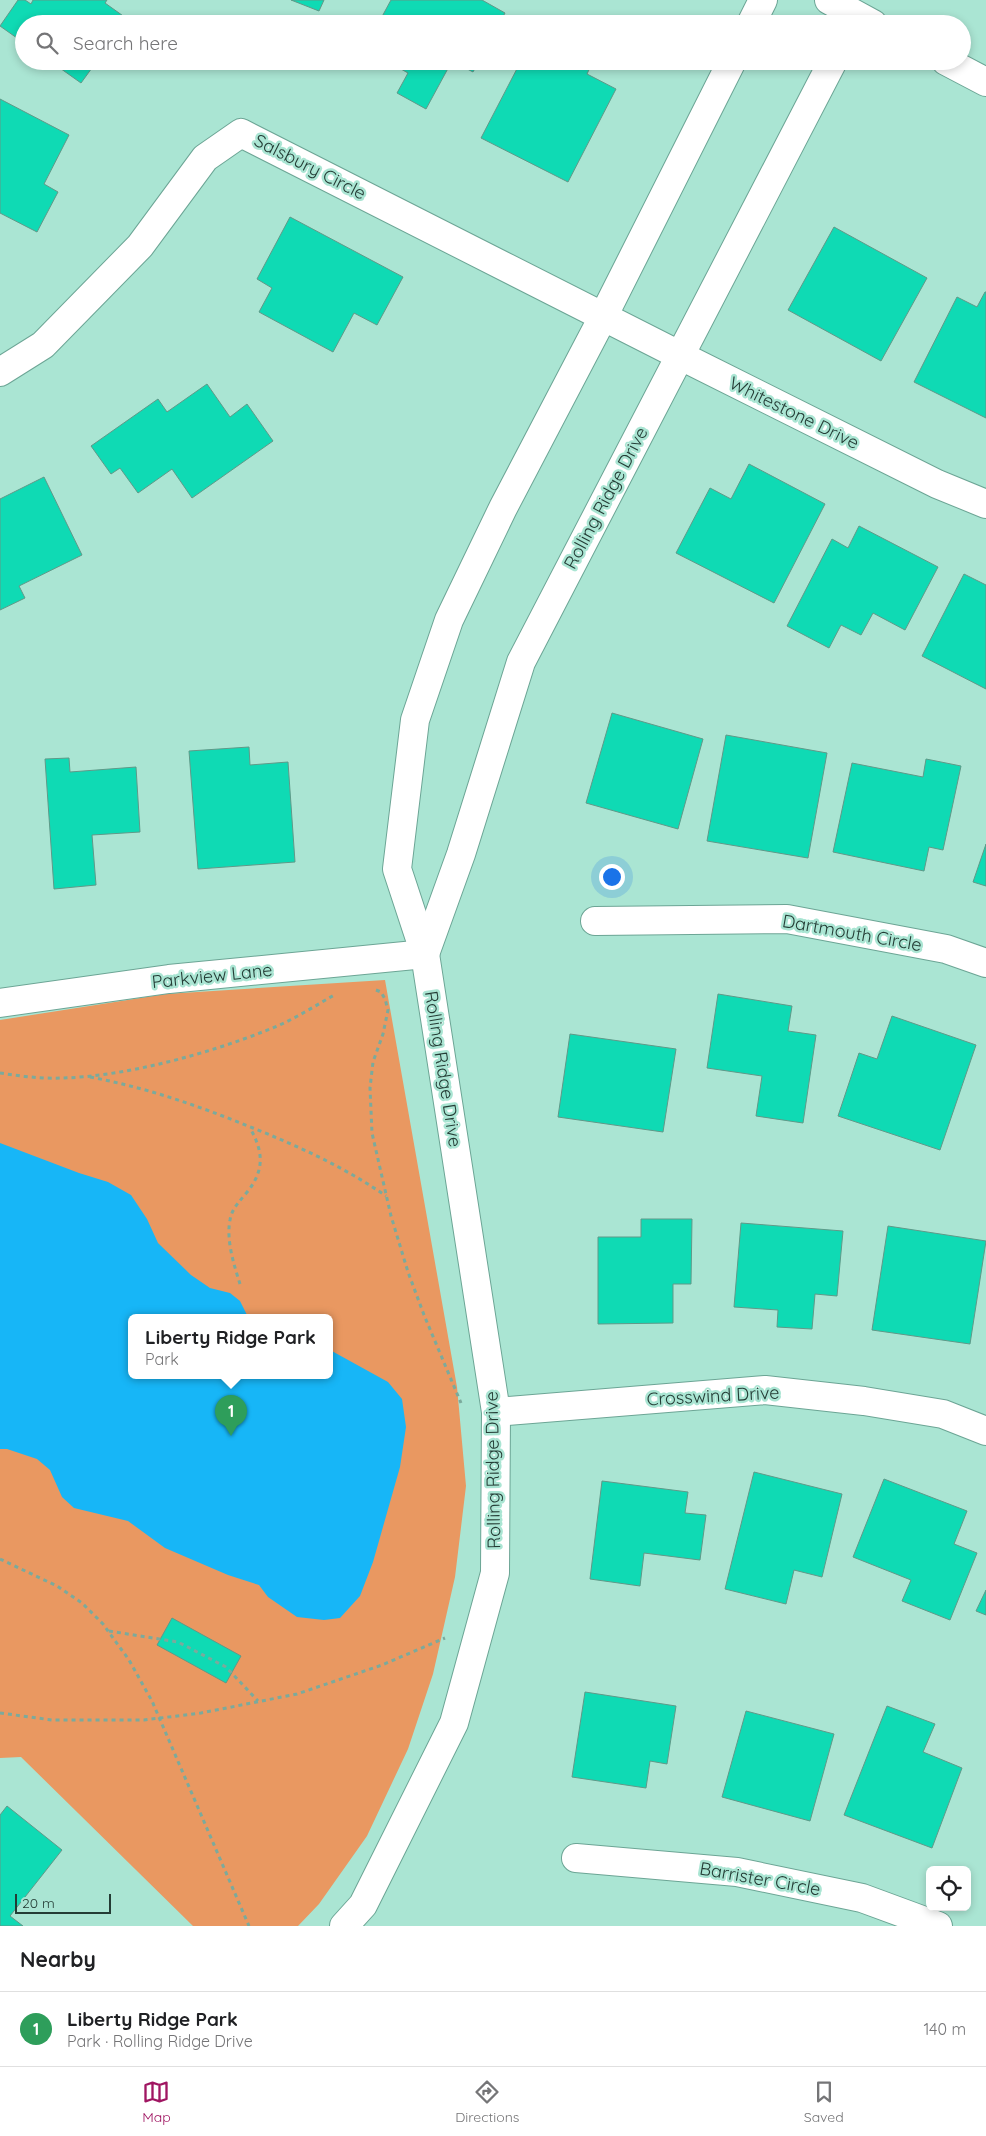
<!DOCTYPE html>
<html lang="en">
<head>
<meta charset="utf-8">
<style>
	body { margin:0; font-family:Quicksand,sans-serif; background:#f6f6f6; color:#202124 }
	.controls { position:absolute; right:15px; bottom:15px; display:grid; overflow:hidden; border-radius:8px; box-shadow:0 2px 8px #0003 }
	.controls button { width:45px; height:45px; display:grid; place-items:center; padding:0; border:0; border-bottom:1px solid #e0e0e0; background:#fff; color:#202124; font:25px sans-serif }
	.scale { position:absolute; left:15px; bottom:12px; width:96px; box-sizing:border-box; padding-left:5px; border:2px solid #243c35; border-top:0; font-size:14px; line-height:18px; white-space:nowrap; color:#243c35; -webkit-text-stroke:4px #aae5d3; paint-order:stroke }
	.you { position:absolute; left:611px; top:876px; width:18px; height:18px; margin:-12px; border:4px solid #fff; border-radius:50%; background:#1a73e8; box-shadow:0 0 0 8px #1a73e833 }
	.badge { display:grid; place-items:center; width:32px; height:32px; border-radius:50%; background:#a01662; color:#fff; font-size:16px; font-weight:700 }
	.pin { position:absolute; translate:-50% -41px; filter:drop-shadow(0 1px 2px #0008) }
	.pin::after { content:''; position:absolute; top:26px; width:18px; height:15px; background:inherit; clip-path:polygon(0 0,100% 0,50% 100%) }
	.popup { position:absolute; left:128px; top:1314px; width:205px; height:65px; box-sizing:border-box; display:grid; place-content:center; border-radius:8px; background:#fff; filter:drop-shadow(0 1px 4px #0005); font-size:16px; white-space:nowrap; color:#757577 }
	.popup b { font-size:19px; color:#202124 }
	.popup::after { content:''; position:absolute; left:50%; top:100%; margin-left:-10px; border:10px solid transparent; border-top-color:#fff }
	.list { margin:0; padding:0; list-style:none }
	h2 { display:flex; justify-content:space-between; align-items:center; height:65px; margin:0; padding:0 20px; font-size:21px }
	h2 small { font-size:16px; font-weight:400; color:#757577 }
	.list li { display:grid; grid-template-columns:32px 1fr auto; gap:15px; align-items:center; box-sizing:border-box; height:75px; padding:0 20px; border-top:1px solid #e0e0e0 }
	.list b { display:block; font-size:19px; white-space:nowrap }
	.list p { margin:0; font-size:16px; white-space:nowrap; color:#757577 }
	.list em { font-size:16px; font-style:normal; color:#757577 }
	.icon { flex:none; width:28px; height:28px; fill:none; stroke:currentColor; stroke-width:2; stroke-linecap:round; stroke-linejoin:round }
	.map { position:relative; flex:none; width:986px; height:1926px; overflow:hidden }
	.search { position:absolute; background:#fff; box-shadow:0 2px 8px #0003; left:15px; right:15px; top:15px; height:55px; display:flex; align-items:center; gap:12px; box-sizing:border-box; padding:0 18px; border-radius:28px; color:#757577; font-size:19px }
	.sheet { height:140px; background:#fff }
	nav { display:flex; justify-content:space-around; align-items:center; box-sizing:border-box; height:70px; border-top:1px solid #e0e0e0; background:#fff; font-size:14px; color:#757577 }
	nav a { display:grid; justify-items:center; gap:2px }
	nav .on { color:#a01662 }
	.map>svg:first-child { display:block }
</style>
</head>
<body>
<div class="map">
<svg width="986" height="1926" viewBox="0 0 986 1926">
	<rect width="100%" height="100%" fill="#aae5d3"/>
	<path fill="#e99861" fill-rule="evenodd" d="M 385,980 L 457,1387 L 466,1486 L 455,1577 L 433,1674 L 408,1749 L 367,1836 L 319,1904 L 298,1926 L 193,1926 L 21,1757 L 0,1758 L 0,1020 L 166,994 ZM 132,1317 L 330,1317 L 330,1375 L 132,1375 Z"/>
	<path fill="#17b6f7" d="M 0,1143 L 79,1173 L 108,1182 L 131,1195 L 147,1219 L 158,1243 L 191,1275 L 210,1288 L 230,1293 L 240,1301 L 248,1317 L 132,1317 L 132,1375 L 330,1375 L 330,1350 L 388,1382 L 402,1399 L 406,1427 L 400,1467 L 373,1562 L 360,1596 L 340,1618 L 324,1620 L 297,1617 L 268,1597 L 259,1585 L 228,1575 L 165,1548 L 128,1521 L 74,1508 L 62,1497 L 50,1470 L 37,1459 L 7,1449 L 0,1449 Z"/>
	<g fill="#0fdab4" stroke="#609988">
		<path d="M 18,0 L 25,0 L 31,4 L 33,0 L 107,0 L 105,3 L 126,18 L 123,24 L 24,24 L 24,43 L 0,26 Z"/>
		<path d="M 291,0 L 324,0 L 319,11 Z"/>
		<path d="M 391,0 L 482,0 L 505,13 L 499,24 L 378,24 Z"/>
		<path d="M 50,61 L 97,61 L 81,83 Z"/>
		<path d="M 387,61 L 479,61 L 473,72 L 452,61 L 426,109 L 397,93 L 408,73 Z"/>
		<path d="M 521,61 L 593,61 L 587,74 L 616,89 L 568,182 L 481,138 Z"/>
		<path d="M 0,99 L 69,135 L 44,184 L 58,192 L 37,232 L 0,213 Z"/>
		<path d="M 290,217 L 403,277 L 377,325 L 354,313 L 333,352 L 259,312 L 272,288 L 257,279 Z"/>
		<path d="M 834,227 L 927,278 L 881,361 L 788,310 Z"/>
		<path d="M 985,292 L 986,292 L 986,418 L 914,382 L 957,297 L 977,307 Z"/>
		<path d="M 207,384 L 230,417 L 247,404 L 273,441 L 192,498 L 172,469 L 138,493 L 120,468 L 111,474 L 91,446 L 158,399 L 167,412 Z"/>
		<path d="M 749,464 L 825,504 L 774,603 L 676,553 L 710,488 L 731,499 Z"/>
		<path d="M 44,477 L 82,555 L 19,586 L 25,598 L 0,610 L 0,499 Z"/>
		<path d="M 859,526 L 938,567 L 905,630 L 873,613 L 861,635 L 841,625 L 829,648 L 787,626 L 832,539 L 848,548 Z"/>
		<path d="M 964,574 L 986,585 L 986,689 L 922,656 Z"/>
		<path d="M 612,713 L 703,739 L 678,829 L 586,803 Z"/>
		<path d="M 726,735 L 827,753 L 808,858 L 707,841 Z"/>
		<path d="M 249,747 L 250,765 L 288,762 L 295,862 L 198,869 L 189,751 Z"/>
		<path d="M 69,758 L 70,772 L 136,767 L 140,832 L 92,835 L 96,885 L 54,889 L 45,759 Z"/>
		<path d="M 926,759 L 961,766 L 943,850 L 929,847 L 924,871 L 833,852 L 852,763 L 923,777 Z"/>
		<path d="M 986,844 L 986,886 L 973,882 Z"/>
		<path d="M 718,994 L 792,1006 L 788,1031 L 816,1035 L 803,1123 L 756,1116 L 762,1076 L 707,1068 Z"/>
		<path d="M 892,1016 L 976,1045 L 940,1150 L 838,1116 L 859,1053 L 877,1059 Z"/>
		<path d="M 570,1034 L 676,1049 L 663,1132 L 558,1117 Z"/>
		<path d="M 641,1219 L 692,1219 L 691,1284 L 673,1284 L 673,1323 L 598,1324 L 598,1237 L 641,1237 Z"/>
		<path d="M 741,1223 L 843,1231 L 837,1296 L 815,1294 L 812,1329 L 777,1327 L 778,1310 L 734,1307 Z"/>
		<path d="M 888,1226 L 986,1241 L 970,1344 L 872,1330 Z"/>
		<path d="M 754,1472 L 842,1494 L 822,1577 L 794,1570 L 786,1604 L 725,1589 Z"/>
		<path d="M 884,1479 L 967,1511 L 954,1544 L 977,1553 L 950,1620 L 902,1601 L 911,1580 L 853,1557 Z"/>
		<path d="M 602,1481 L 688,1492 L 685,1513 L 706,1515 L 700,1560 L 644,1553 L 640,1586 L 590,1579 Z"/>
		<path d="M 986,1590 L 986,1615 L 976,1611 Z"/>
		<path d="M 172,1618 L 241,1656 L 226,1683 L 157,1645 Z"/>
		<path d="M 585,1692 L 676,1706 L 667,1764 L 650,1761 L 646,1788 L 572,1777 Z"/>
		<path d="M 887,1706 L 935,1724 L 923,1752 L 962,1768 L 932,1848 L 844,1815 Z"/>
		<path d="M 746,1711 L 834,1734 L 810,1821 L 722,1797 Z"/>
		<path d="M 7,1806 L 62,1850 L 10,1916 L 23,1926 L 0,1926 L 0,1815 Z"/>
	</g>
	<g fill="none" stroke-linecap="round" stroke-linejoin="round">
		<g stroke="#6ca595" stroke-width="30">
			<g id="street">
				<path d="M 751,24 L 763,0"/>
				<path d="M 0,372 L 43,345 L 140,246 L 205,158 L 241,133 L 681,356 L 937,484 L 986,504"/>
				<path d="M 595,921 L 787,919 L 946,949 L 986,963"/>
				<path d="M 425,954 L 461,854 L 521,662 L 833,61"/>
				<path d="M 0,1003 L 169,979 L 425,954"/>
				<path d="M 496,1412 L 765,1390 L 864,1401 L 943,1414 L 986,1431"/>
				<path d="M 576,1858 L 737,1872 L 862,1898 L 938,1926"/>
				<path d="M 344,1926 L 363,1905 L 454,1723 L 495,1573 L 496,1412 L 425,954 L 397,869 L 415,720 L 449,620 L 503,508 L 603,317 L 732,61"/>
			</g>
		</g>
		<g stroke="#6ca595" stroke-width="30">
			<g id="secondary">
				<path d="M 829,0 L 873,24"/>
				<path d="M 946,61 L 986,82"/>
			</g>
		</g>
		<g stroke="#7baa9c" stroke-width="3" stroke-dasharray="4 4" stroke-linecap="butt">
			<path d="M 376,990 L 381,992 L 385,999 L 388,1010 L 383,1034 L 373,1062 L 370,1088 L 372,1133 L 391,1216 L 408,1272 L 424,1315 L 461,1403"/>
			<path d="M 0,1073 C 20,1076 41,1079 61,1078 C 123,1077 207,1054 265,1031 C 290,1022 313,1007 336,994"/>
			<path d="M 90,1077 C 148,1088 199,1106 253,1128 C 300,1147 344,1167 386,1196"/>
			<path d="M 240,1284 C 234,1265 226,1240 230,1220 C 232,1208 240,1201 248,1191 C 265,1169 263,1151 250,1128"/>
			<path d="M 0,1559 L 57,1586 L 82,1603 L 103,1624 L 129,1660 L 152,1701 L 249,1926"/>
			<path d="M 109,1631 L 178,1642 L 226,1667 L 258,1701"/>
			<path d="M 0,1713 L 52,1720 L 144,1720 L 201,1713 L 297,1694 L 382,1665 L 445,1638"/>
		</g>
		<use href="#street" stroke="#fff" stroke-width="28"/>
		<use href="#secondary" stroke="#fff" stroke-width="28"/>
	</g>
	<g text-anchor="middle" stroke-width="5" stroke-linejoin="round" paint-order="stroke">
		<g font-size="18" fill="#243c35" stroke="#aae5d3">
			<text transform="translate(310 167) rotate(27)" y="6">Salsbury Circle</text>
			<text transform="translate(794 413) rotate(26)" y="6">Whitestone Drive</text>
			<text transform="translate(606 498) rotate(-62)" y="6">Rolling Ridge Drive</text>
			<text transform="translate(852 933) rotate(10)" y="6">Dartmouth Circle</text>
			<text transform="translate(212 976) rotate(-6)" y="6">Parkview Lane</text>
			<text transform="translate(443 1069) rotate(81)" y="6">Rolling Ridge Drive</text>
			<text transform="translate(713 1396) rotate(-3)" y="6">Crosswind Drive</text>
			<text transform="translate(493 1470) rotate(-91)" y="6">Rolling Ridge Drive</text>
			<text transform="translate(760 1879) rotate(10)" y="6">Barrister Circle</text>
		</g>
	</g>
</svg>
<div class="controls">
<button><svg class="icon" aria-label="locate" viewBox="0 0 24 24"><circle cx="12" cy="12" r="6"/><path d="M12 2v4M12 18v4M2 12h4M18 12h4"/></svg></button>
</div>
<div class="scale">20 m</div>
<div class="you"></div>
<div class="pin badge" style="left:231px;top:1436px;background:#2e9e5b">1</div>
<div class="popup"><b>Liberty Ridge Park</b>Park</div>
<div class="search"><svg class="icon" aria-label="search" viewBox="0 0 24 24"><circle cx="10" cy="10" r="6"/><path d="M15 15l6 6"/></svg>Search here</div>
</div>
<section class="sheet">
<h2>Nearby<small></small></h2>
<ul class="list">
<li><span class="badge" style="background:#2e9e5b">1</span><div><b>Liberty Ridge Park</b><p>Park · Rolling Ridge Drive</p></div><em>140 m</em></li>
</ul>
</section>
<nav>
<a class="on"><svg class="icon" aria-label="map" viewBox="0 0 24 24"><path d="M3 6l6-2 6 2 6-2v14l-6 2-6-2-6 2zM9 4v14M15 6v14"/></svg>Map</a>
<a><svg class="icon" aria-label="directions" viewBox="0 0 24 24"><path d="M12 3l9 9-9 9-9-9zM9 14v-3h6M13 9l2 2-2 2"/></svg>Directions</a>
<a><svg class="icon" aria-label="saved" viewBox="0 0 24 24"><path d="M7 4h10v16l-5-4-5 4z"/></svg>Saved</a>
</nav>
</body>
</html>
